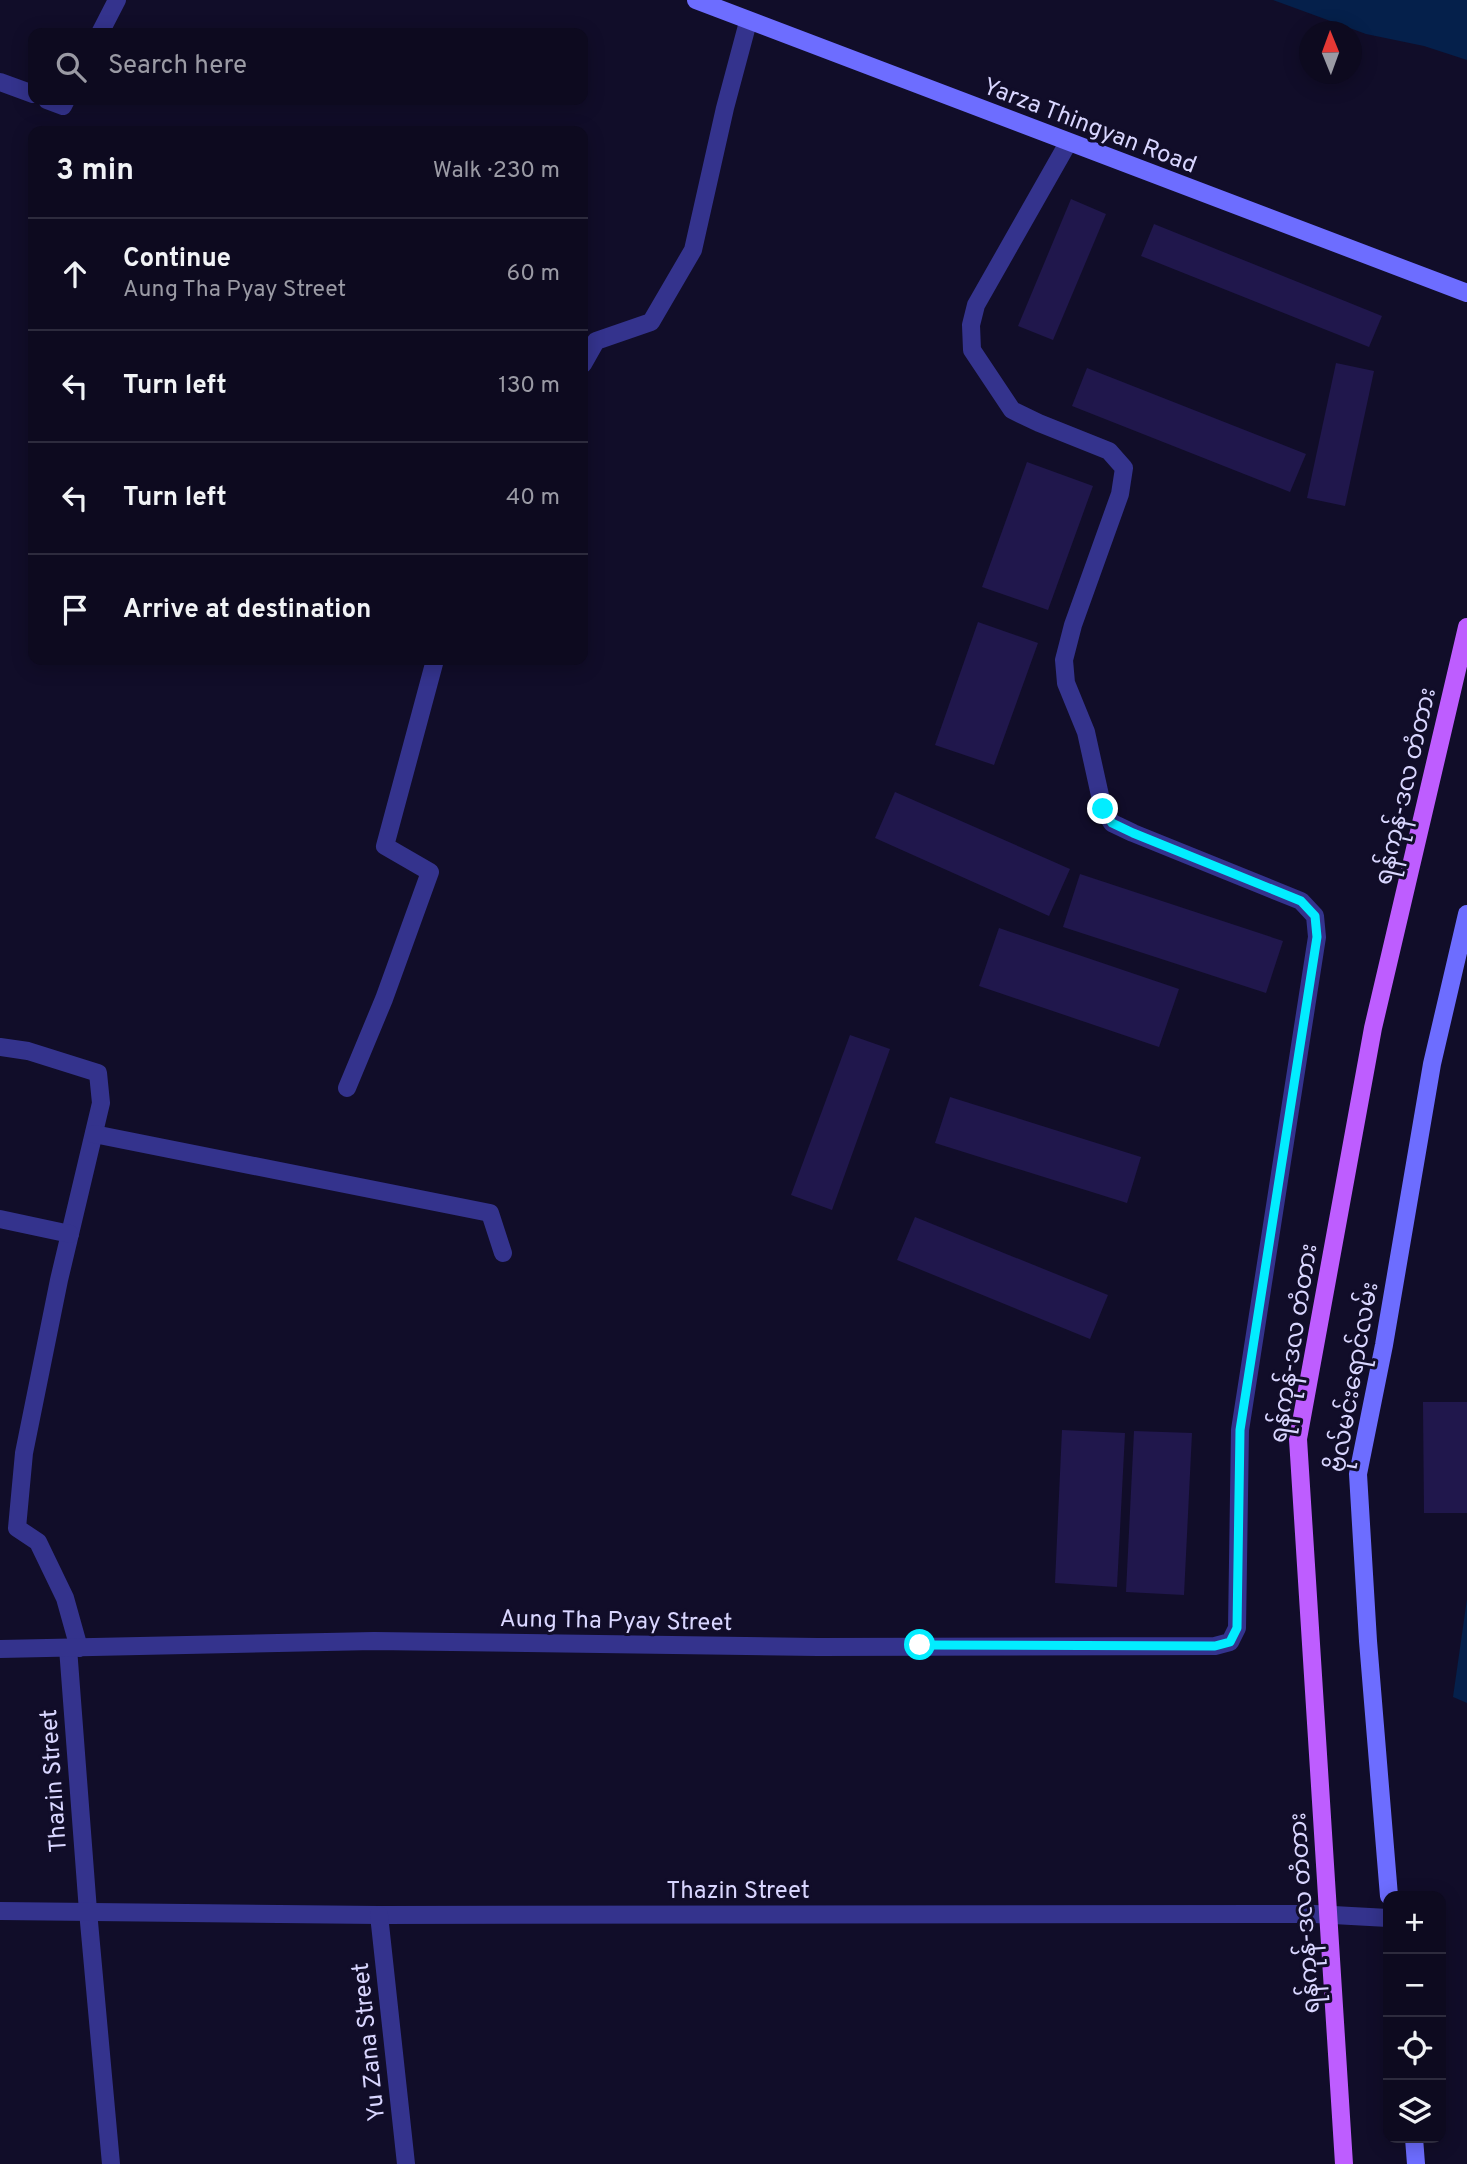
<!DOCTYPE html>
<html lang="en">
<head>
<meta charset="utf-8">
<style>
	body { margin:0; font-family:Overpass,"Noto Sans Myanmar",sans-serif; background:#161328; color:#f1f3f6 }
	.controls { position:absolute; right:21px; bottom:21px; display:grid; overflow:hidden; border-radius:14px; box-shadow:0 4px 18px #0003 }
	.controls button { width:63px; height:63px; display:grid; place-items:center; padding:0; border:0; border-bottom:2px solid #2d2b3d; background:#0d0a1f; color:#f1f3f6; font:35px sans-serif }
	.compass { position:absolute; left:1299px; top:21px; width:63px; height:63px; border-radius:50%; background:#0d0a1f; box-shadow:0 4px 18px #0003; rotate:359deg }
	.stop { position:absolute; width:21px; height:21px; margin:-16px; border:5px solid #02edff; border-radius:50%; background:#fff }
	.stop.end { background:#02edff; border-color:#fff; box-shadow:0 2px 7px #0008 }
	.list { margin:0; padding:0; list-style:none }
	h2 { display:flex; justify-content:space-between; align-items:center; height:91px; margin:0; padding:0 28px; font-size:30px }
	h2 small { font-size:23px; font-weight:400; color:#9a9aa4 }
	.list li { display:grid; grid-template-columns:46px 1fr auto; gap:21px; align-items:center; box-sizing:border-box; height:112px; padding:0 28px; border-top:2px solid #2d2b3d }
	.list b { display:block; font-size:26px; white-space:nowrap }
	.list p { margin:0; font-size:23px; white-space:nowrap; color:#9a9aa4 }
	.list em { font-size:23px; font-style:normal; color:#9a9aa4 }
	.icon { flex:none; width:38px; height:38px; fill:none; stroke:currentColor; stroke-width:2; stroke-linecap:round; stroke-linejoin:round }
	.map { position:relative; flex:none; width:1467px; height:2164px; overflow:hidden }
	.search { position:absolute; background:#0d0a1f; box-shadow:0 4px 18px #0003; left:28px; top:28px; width:560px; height:77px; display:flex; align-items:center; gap:18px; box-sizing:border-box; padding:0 24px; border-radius:14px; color:#9a9aa4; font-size:26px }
	.panel { position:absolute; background:#0d0a1f; box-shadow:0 4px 18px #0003; left:28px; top:126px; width:560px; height:539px; border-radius:14px }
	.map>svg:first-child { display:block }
</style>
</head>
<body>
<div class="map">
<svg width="1467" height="2164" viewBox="0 0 1467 2164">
	<rect width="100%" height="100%" fill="#110d29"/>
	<g fill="#05204b">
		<path d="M 1273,0 L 1467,0 L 1467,60 L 1424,46 L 1366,34 Z"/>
		<path d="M 1467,1599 L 1467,1703 L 1453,1697 Z"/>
	</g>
	<g fill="#20174c">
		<path d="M 1071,199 L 1106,214 L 1053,340 L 1018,326 Z"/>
		<path d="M 1154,224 L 1382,316 L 1369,347 L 1141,256 Z"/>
		<path d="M 1336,363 L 1374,371 L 1345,506 L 1307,498 Z"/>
		<path d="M 1087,368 L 1306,454 L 1290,492 L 1072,406 Z"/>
		<path d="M 1027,462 L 1093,486 L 1048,610 L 982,587 Z"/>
		<path d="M 978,622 L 1038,643 L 994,765 L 935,745 Z"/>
		<path d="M 895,792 L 1070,869 L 1049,916 L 875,838 Z"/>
		<path d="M 1080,874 L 1283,941 L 1266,993 L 1063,927 Z"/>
		<path d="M 999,928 L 1179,989 L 1159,1047 L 979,986 Z"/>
		<path d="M 850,1035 L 890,1049 L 832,1210 L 791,1195 Z"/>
		<path d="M 950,1097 L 1141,1157 L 1127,1203 L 935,1143 Z"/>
		<path d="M 915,1217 L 1108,1295 L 1090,1339 L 897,1260 Z"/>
		<path d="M 1423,1402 L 1467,1402 L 1467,1513 L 1424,1513 Z"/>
		<path d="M 1062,1430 L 1125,1433 L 1117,1587 L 1055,1583 Z"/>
		<path d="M 1134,1431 L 1192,1433 L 1184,1595 L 1126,1592 Z"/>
	</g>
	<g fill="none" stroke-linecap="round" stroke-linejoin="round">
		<g stroke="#34338d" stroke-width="18">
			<path d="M 100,33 L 117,0"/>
			<path d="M 0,82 L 33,94"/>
			<path d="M 47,100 L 63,106 L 66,100"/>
			<path d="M 583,364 L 596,341 L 651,322 L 693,250 L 725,108 L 748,22"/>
			<path d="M 0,1047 L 28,1051 L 98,1073 L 101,1103 L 59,1280 L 24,1453 L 17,1528 L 38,1542 L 65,1598 L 79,1648"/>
			<path d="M 347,1088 L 384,999 L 430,872 L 385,846 L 435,660"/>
			<path d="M 94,1134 L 490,1213 L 503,1253"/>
			<path d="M 0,1219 L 70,1234"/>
			<path d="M 68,1648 L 88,1911 L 111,2164"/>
			<path d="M 0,1649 L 374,1641 L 818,1647 L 1215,1646 L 1230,1642 L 1237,1628 L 1240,1430 L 1317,937 L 1315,916 L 1301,901 L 1133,833 L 1112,823 L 1103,809 L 1086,732 L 1066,683 L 1064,660 L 1073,625 L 1120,494 L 1124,468 L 1109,451 L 1039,423 L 1012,410 L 972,350 L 971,325 L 976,305 L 1068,143"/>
			<path d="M 0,1911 L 379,1915 L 1315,1914 L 1388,1918"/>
			<path d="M 379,1915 L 406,2164"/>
		</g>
		<g stroke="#6d6dff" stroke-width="18">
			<path d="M 696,0 L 1467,293"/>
			<path d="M 1389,1896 L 1368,1641 L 1358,1474 L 1384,1345 L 1432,1064 L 1467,914"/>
			<path d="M 1414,2138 L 1416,2164"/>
		</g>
		<path stroke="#be5dff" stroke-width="18" d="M 1344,2164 L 1298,1439 L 1373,1028 L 1467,627"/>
	</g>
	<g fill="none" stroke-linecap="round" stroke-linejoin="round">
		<path stroke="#02edff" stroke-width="9" d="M 920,1645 L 1215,1646 L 1230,1642 L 1237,1628 L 1240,1430 L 1317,937 L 1315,916 L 1301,901 L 1133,833 L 1112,823 L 1103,809"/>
	</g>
	<g text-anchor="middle" stroke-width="6" stroke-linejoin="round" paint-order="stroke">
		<g font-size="24" fill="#d9d6ff" stroke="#110d29">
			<text transform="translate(1090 125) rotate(21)" y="8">Yarza Thingyan Road</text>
			<text transform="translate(1405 786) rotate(-77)" y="8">ရန်ကုန်-ဒလ တံတား</text>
			<text transform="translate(1293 1343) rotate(-81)" y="8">ရန်ကုန်-ဒလ တံတား</text>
			<text transform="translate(1353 1377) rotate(-80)" y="8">ဗိုလ်မင်းရောင်လမ်း</text>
			<text transform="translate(616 1620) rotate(1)" y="8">Aung Tha Pyay Street</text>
			<text transform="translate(53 1781) rotate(-94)" y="8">Thazin Street</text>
			<text x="738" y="1898">Thazin Street</text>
			<text transform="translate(1304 1913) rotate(-94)" y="8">ရန်ကုန်-ဒလ တံတား</text>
			<text transform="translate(368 2042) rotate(-96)" y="8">Yu Zana Street</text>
		</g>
	</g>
</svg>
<div class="controls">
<button>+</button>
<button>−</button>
<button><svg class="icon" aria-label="locate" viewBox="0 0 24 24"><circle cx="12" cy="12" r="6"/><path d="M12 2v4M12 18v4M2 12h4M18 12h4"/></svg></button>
<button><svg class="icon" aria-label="layers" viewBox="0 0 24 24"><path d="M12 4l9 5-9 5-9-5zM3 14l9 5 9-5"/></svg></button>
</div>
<svg class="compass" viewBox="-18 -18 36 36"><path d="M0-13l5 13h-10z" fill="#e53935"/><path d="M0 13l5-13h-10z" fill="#9a9aa4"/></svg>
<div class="stop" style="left:920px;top:1645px"></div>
<div class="stop end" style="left:1103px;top:809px"></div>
<div class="search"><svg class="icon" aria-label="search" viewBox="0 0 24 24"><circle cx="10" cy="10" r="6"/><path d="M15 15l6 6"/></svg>Search here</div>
<section class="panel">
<h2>3 min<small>Walk · 230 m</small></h2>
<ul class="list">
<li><svg class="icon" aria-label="ahead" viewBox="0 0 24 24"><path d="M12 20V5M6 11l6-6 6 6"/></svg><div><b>Continue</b><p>Aung Tha Pyay Street</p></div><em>60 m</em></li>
<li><svg class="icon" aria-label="left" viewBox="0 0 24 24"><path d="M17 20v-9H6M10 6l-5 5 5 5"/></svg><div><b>Turn left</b></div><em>130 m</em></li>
<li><svg class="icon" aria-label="left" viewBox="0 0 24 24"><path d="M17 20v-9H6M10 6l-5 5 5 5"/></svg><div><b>Turn left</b></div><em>40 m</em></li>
<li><svg class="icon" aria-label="arrive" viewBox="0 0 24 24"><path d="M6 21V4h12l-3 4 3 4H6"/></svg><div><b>Arrive at destination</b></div></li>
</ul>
</section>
</div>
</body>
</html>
